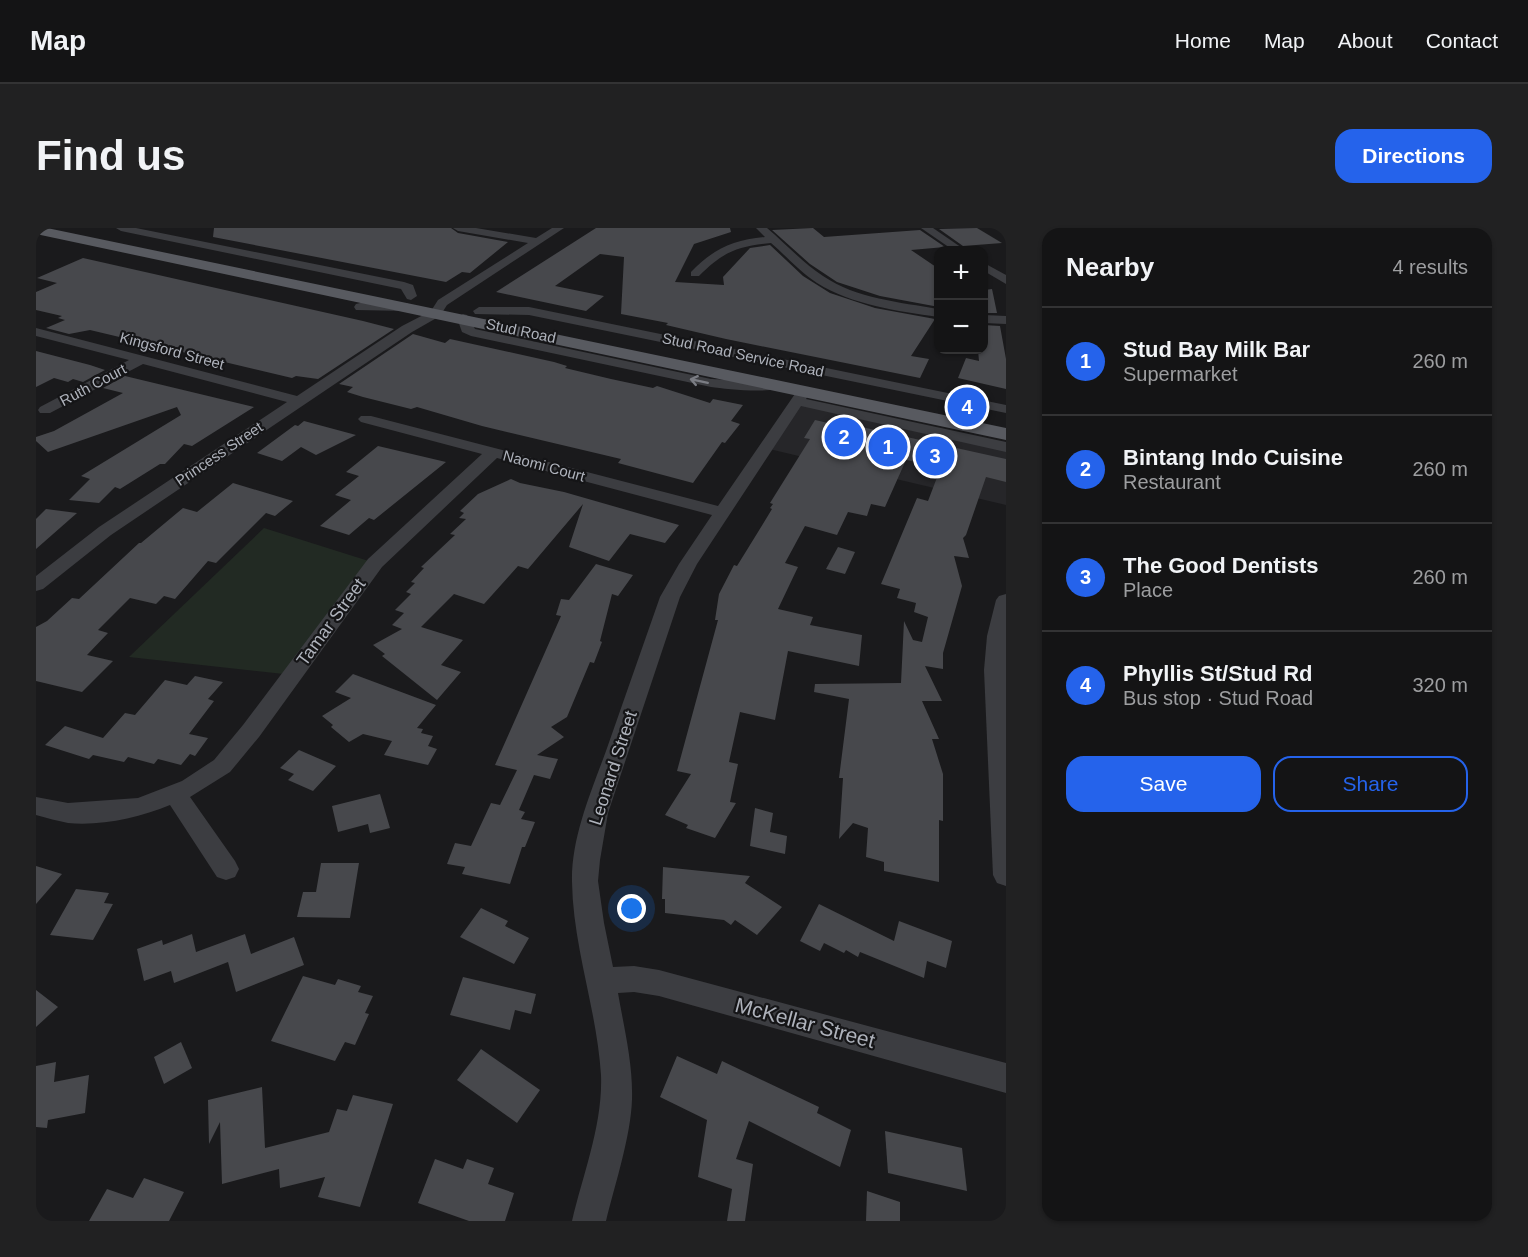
<!DOCTYPE html>
<html lang="en">
<head>
<meta charset="utf-8">
<style>
	body { margin:0; font-family:Arial,sans-serif; background:#212122; color:#f1f3f6 }
	.controls { position:absolute; right:18px; top:18px; display:grid; overflow:hidden; border-radius:12px; box-shadow:0 2px 4px #0004 }
	.controls button { width:54px; height:54px; display:grid; place-items:center; padding:0; border:0; border-bottom:2px solid #333334; background:#141415; color:#f1f3f6; font:30px sans-serif }
	.you { position:absolute; left:596px; top:681px; width:21px; height:21px; margin:-15px; border:4px solid #fff; border-radius:50%; background:#1a73e8; box-shadow:0 0 0 9px #1a73e833 }
	.badge { display:grid; place-items:center; width:39px; height:39px; border-radius:50%; background:#2563eb; color:#fff; font-size:20px; font-weight:700 }
	.pin { position:absolute; translate:-50% -50%; border:3px solid #fff; box-shadow:0 2px 6px #0006 }
	.list { margin:0; padding:0; list-style:none }
	h2 { display:flex; justify-content:space-between; align-items:center; height:78px; margin:0; padding:0 24px; font-size:26px }
	h2 small { font-size:20px; font-weight:400; color:#9d9ea0 }
	.list li { display:grid; grid-template-columns:39px 1fr auto; gap:18px; align-items:center; box-sizing:border-box; height:108px; padding:0 24px; border-top:2px solid #333334 }
	.list b { display:block; font-size:22px; white-space:nowrap }
	.list p { margin:0; font-size:20px; white-space:nowrap; color:#9d9ea0 }
	.list em { font-size:20px; font-style:normal; color:#9d9ea0 }
	.actions { display:flex; gap:12px; padding:18px 24px }
	.actions a { flex:1; padding:14px 0; border:2px solid #2563eb; border-radius:18px; text-align:center; font-size:21px; color:#2563eb }
	.actions .main { background:#2563eb; color:#fff }
	.map { position:relative; flex:none; width:970px; height:993px; overflow:hidden; border-radius:18px }
	header { display:flex; align-items:center; gap:36px; box-sizing:border-box; height:84px; padding:0 30px; background:#141415; border-bottom:2px solid #333334 }
	header strong { font-size:28px }
	nav { display:flex; gap:33px; margin-inline-start:auto; font-size:21px }
	.intro { display:flex; align-items:center; justify-content:space-between; box-sizing:border-box; height:144px; padding:0 36px }
	h1 { margin:0; font-size:42px }
	.button { padding:15px 27px; border-radius:18px; background:#2563eb; color:#fff; font-size:21px; font-weight:700 }
	main { display:flex; gap:36px; padding:0 36px }
	aside { flex:1; background:#141415; border-radius:18px; box-shadow:0 2px 4px #0004 }
	.map>svg:first-child { display:block }
</style>
</head>
<body>
<header>
<strong>Map</strong>
<nav><a>Home</a><a>Map</a><a>About</a><a>Contact</a></nav>
</header>
<div class="intro"><h1>Find us</h1><a class="button">Directions</a></div>
<main>
<div class="map">
<svg width="970" height="993" viewBox="0 0 970 993">
	<rect width="100%" height="100%" fill="#1a1a1c"/>
	<path fill="#262629" d="M 761,173 L 970,219 L 970,277 L 729,220 Z"/>
	<path fill="#222a23" d="M 228,300 L 339,335 L 257,447 L 93,429 Z"/>
	<g fill="#47484c">
		<path d="M 178,0 L 415,0 L 422,5 L 472,14 L 434,45 L 426,44 L 410,54 L 177,9 Z"/>
		<path d="M 560,0 L 694,0 L 695,4 L 658,16 L 639,54 L 688,57 L 687,49 L 714,20 L 734,17 L 767,48 L 794,65 L 839,80 L 899,91 L 875,128 L 893,131 L 884,150 L 690,111 L 630,97 L 632,95 L 585,86 L 588,29 L 564,26 L 519,58 L 568,68 L 550,83 L 460,64 Z"/>
		<path d="M 777,0 L 788,9 L 884,2 L 909,19 L 875,22 L 903,41 L 903,79 L 844,68 L 801,54 L 774,36 L 736,2 Z"/>
		<path d="M 941,0 L 966,15 L 927,18 L 903,1 Z"/>
		<path d="M 47,30 L 327,93 L 358,101 L 282,151 L 260,148 L 256,150 L 54,102 L 33,106 L 10,100 L 29,92 L 22,90 L 26,88 L 0,82 L 0,64 L 21,55 L 1,50 Z"/>
		<path d="M 956,61 L 961,85 L 948,85 L 948,62 Z"/>
		<path d="M 948,97 L 964,98 L 970,131 L 970,161 L 922,150 L 930,130 L 943,133 L 942,122 L 948,122 Z"/>
		<path d="M 377,106 L 409,115 L 414,111 L 518,134 L 531,138 L 529,140 L 575,151 L 617,160 L 621,158 L 674,175 L 677,171 L 707,177 L 695,193 L 704,196 L 689,215 L 686,214 L 657,255 L 582,235 L 585,231 L 446,198 L 381,179 L 375,181 L 327,169 L 311,164 L 317,159 L 303,156 Z"/>
		<path d="M 0,123 L 54,137 L 69,142 L 47,154 L 37,151 L 32,154 L 18,150 L 0,159 Z"/>
		<path d="M 89,148 L 218,179 L 156,218 L 148,216 L 129,236 L 124,236 L 84,261 L 79,259 L 63,275 L 33,272 L 54,251 L 45,248 L 145,187 L 141,179 L 12,224 L 0,213 L 0,209 L 18,203 L 87,165 L 67,160 Z"/>
		<path d="M 779,192 L 792,195 L 794,192 L 970,231 L 970,254 L 950,249 L 930,307 L 927,310 L 933,330 L 918,328 L 926,358 L 907,425 L 907,441 L 889,438 L 906,473 L 886,473 L 903,511 L 896,511 L 907,546 L 907,593 L 903,592 L 903,654 L 848,643 L 848,634 L 830,629 L 832,600 L 817,595 L 803,611 L 807,550 L 803,550 L 813,471 L 778,464 L 779,456 L 865,455 L 868,393 L 877,412 L 886,414 L 892,389 L 878,384 L 880,375 L 861,370 L 864,361 L 845,356 L 881,270 L 892,273 L 905,239 L 870,232 L 849,279 L 835,276 L 831,288 L 812,284 L 801,307 L 769,298 L 749,335 L 762,339 L 742,381 L 777,389 L 774,397 L 826,407 L 823,438 L 752,423 L 739,492 L 704,484 L 693,534 L 702,536 L 694,574 L 700,575 L 679,610 L 650,600 L 652,597 L 629,587 L 655,546 L 641,543 L 682,392 L 679,392 L 683,366 L 698,337 L 701,338 L 722,304 L 736,281 L 734,280 L 737,276 L 734,275 L 774,211 L 768,210 Z"/>
		<path d="M 268,193 L 320,207 L 280,227 L 265,219 L 246,233 L 221,225 L 259,197 L 262,198 Z"/>
		<path d="M 342,218 L 410,234 L 338,292 L 333,290 L 313,307 L 284,298 L 315,272 L 299,267 L 323,248 L 310,244 Z"/>
		<path d="M 475,251 L 484,255 L 528,264 L 643,297 L 629,315 L 594,306 L 573,333 L 533,319 L 547,276 L 492,341 L 482,338 L 448,376 L 418,366 L 385,399 L 427,412 L 405,437 L 425,444 L 401,472 L 346,428 L 349,426 L 337,417 L 366,401 L 356,397 L 368,385 L 359,382 L 375,366 L 370,364 L 379,355 L 375,354 L 388,340 L 385,339 L 419,307 L 414,306 L 430,291 L 423,290 L 428,285 L 424,283 L 442,266 Z"/>
		<path d="M 197,255 L 257,273 L 239,288 L 230,285 L 180,335 L 172,333 L 139,371 L 128,368 L 120,376 L 94,370 L 62,402 L 72,405 L 51,427 L 77,433 L 46,464 L 0,453 L 0,399 L 11,393 L 36,370 L 43,371 L 103,315 L 105,315 L 147,280 L 161,284 Z"/>
		<path d="M 10,281 L 41,285 L 0,321 L 0,291 Z"/>
		<path d="M 802,319 L 819,324 L 809,346 L 790,341 Z"/>
		<path d="M 560,336 L 597,347 L 582,368 L 576,366 L 564,413 L 566,414 L 558,435 L 554,434 L 531,489 L 515,499 L 528,509 L 501,527 L 522,531 L 514,551 L 498,547 L 483,582 L 489,584 L 485,591 L 499,594 L 489,619 L 486,619 L 474,656 L 426,646 L 429,639 L 411,636 L 419,615 L 435,618 L 455,575 L 464,577 L 481,542 L 459,537 L 525,388 L 520,387 L 525,371 L 533,372 Z"/>
		<path d="M 317,446 L 400,477 L 381,500 L 387,501 L 385,505 L 397,508 L 392,518 L 401,521 L 392,537 L 348,527 L 356,513 L 327,506 L 313,514 L 295,499 L 297,497 L 286,488 L 315,470 L 299,464 Z"/>
		<path d="M 159,448 L 187,454 L 172,471 L 178,473 L 153,506 L 172,510 L 159,528 L 154,526 L 145,537 L 122,531 L 118,536 L 92,529 L 88,534 L 57,527 L 53,531 L 9,517 L 29,498 L 67,510 L 89,485 L 99,487 L 129,452 L 151,457 Z"/>
		<path d="M 263,522 L 300,538 L 277,563 L 252,552 L 258,546 L 244,540 Z"/>
		<path d="M 344,566 L 354,600 L 334,605 L 332,596 L 302,604 L 296,578 Z"/>
		<path d="M 719,580 L 737,585 L 734,604 L 751,608 L 749,626 L 714,618 Z"/>
		<path d="M 285,635 L 323,635 L 314,690 L 261,689 L 267,664 L 280,664 Z"/>
		<path d="M 0,638 L 26,646 L 0,676 Z"/>
		<path d="M 627,639 L 714,648 L 709,655 L 746,679 L 721,707 L 699,692 L 695,697 L 688,692 L 629,685 L 629,671 L 626,671 Z"/>
		<path d="M 40,661 L 73,665 L 68,675 L 77,676 L 57,712 L 14,707 Z"/>
		<path d="M 783,676 L 858,713 L 863,693 L 916,713 L 910,740 L 891,733 L 888,750 L 824,724 L 822,729 L 810,722 L 808,725 L 788,715 L 784,723 L 764,713 Z"/>
		<path d="M 445,680 L 472,693 L 469,698 L 493,710 L 478,736 L 424,709 Z"/>
		<path d="M 156,706 L 160,724 L 209,706 L 215,726 L 258,709 L 268,737 L 200,764 L 192,734 L 138,755 L 135,743 L 108,753 L 101,721 L 126,712 L 127,717 Z"/>
		<path d="M 267,748 L 299,757 L 302,751 L 325,758 L 322,764 L 337,768 L 329,785 L 333,786 L 319,817 L 309,814 L 299,833 L 235,813 Z"/>
		<path d="M 427,749 L 500,766 L 495,786 L 479,782 L 474,802 L 414,787 Z"/>
		<path d="M 0,762 L 22,779 L 0,799 Z"/>
		<path d="M 145,814 L 156,840 L 128,856 L 118,829 Z"/>
		<path d="M 445,821 L 504,862 L 481,895 L 421,852 Z"/>
		<path d="M 641,828 L 681,846 L 686,833 L 783,879 L 781,885 L 815,902 L 804,939 L 713,893 L 700,931 L 717,936 L 709,993 L 691,993 L 696,961 L 662,949 L 671,892 L 624,869 Z"/>
		<path d="M 20,834 L 18,854 L 53,847 L 49,885 L 12,892 L 11,900 L 0,899 L 0,838 Z"/>
		<path d="M 226,859 L 229,920 L 293,904 L 301,881 L 311,883 L 317,867 L 357,876 L 324,979 L 282,969 L 289,949 L 244,960 L 243,941 L 186,956 L 184,894 L 173,916 L 172,872 Z"/>
		<path d="M 849,903 L 926,920 L 931,963 L 852,945 Z"/>
		<path d="M 399,931 L 427,941 L 431,931 L 458,940 L 452,956 L 478,965 L 469,993 L 433,993 L 382,975 Z"/>
		<path d="M 108,950 L 148,964 L 133,993 L 53,993 L 71,961 L 97,970 Z"/>
		<path d="M 831,963 L 864,974 L 864,993 L 830,993 Z"/>
	</g>
	<g fill="none" stroke-linecap="round" stroke-linejoin="round">
		<g fill="#3c3d41" fill-rule="evenodd">
			<path d="M 80,0 L 100,0 L 368,54 L 377,57 L 381,68 L 375,72 L 371,71 L 365,61 L 85,3 Z"/>
			<path d="M 417,0 L 440,0 L 500,10 L 516,0 L 528,0 L 411,77 L 404,88 L 376,104 L 75,307 L 7,361 L 0,363 L 0,348 L 63,299 L 251,174 L 107,136 L 14,185 L 4,185 L 2,182 L 4,179 L 93,132 L 0,108 L 0,100 L 261,168 L 366,98 L 395,83 L 402,72 L 492,15 L 422,3 Z"/>
			<path d="M 720,0 L 731,0 C 750,16 767,35 787,48 C 821,71 864,74 902,81 L 902,89 C 862,83 816,77 781,55 C 764,44 750,28 735,15 C 701,18 687,24 663,48 L 655,48 L 655,44 C 677,21 697,12 729,9 Z"/>
			<path d="M 885,0 L 897,0 L 929,22 L 917,22 Z"/>
			<path d="M 948,35 L 970,47 L 970,56 L 948,43 Z"/>
			<path d="M 324,75 L 371,75 L 377,79 L 371,83 L 320,82 L 318,79 L 320,76 Z"/>
			<path d="M 443,79 L 493,79 L 970,177 L 970,185 L 493,87 L 439,86 L 437,83 Z"/>
			<path d="M 427,86 L 431,87 L 439,101 L 675,151 C 689,152 744,152 749,157 C 739,167 691,161 675,159 L 435,108 L 426,104 L 421,90 Z"/>
			<path d="M 948,87 L 970,88 L 970,96 L 948,95 Z"/>
			<path d="M 768,159 L 775,163 L 770,171 L 970,214 L 970,224 L 765,178 L 661,336 L 644,369 L 572,585 L 564,632 L 562,653 L 568,695 L 577,739 L 598,738 L 623,742 L 970,835 L 970,865 L 623,768 L 598,764 L 582,765 C 588,800 597,835 596,871 C 595,908 579,956 570,993 L 536,993 C 547,946 567,896 565,847 C 561,782 537,719 536,654 C 535,610 555,564 570,523 C 588,472 606,420 624,369 L 643,336 L 676,287 L 461,230 L 346,339 L 223,509 L 194,544 L 154,569 L 199,633 L 203,641 L 199,649 L 190,652 L 181,649 L 134,577 C 103,590 65,598 32,595 C 22,593 11,590 0,587 L 0,569 L 32,575 L 102,570 L 146,553 L 178,532 L 207,497 L 332,331 L 446,226 L 325,194 L 322,191 L 325,188 L 335,188 L 682,278 L 763,160 Z"/>
			<path d="M 970,366 L 970,658 L 961,655 L 957,647 L 948,442 L 951,408 L 960,372 L 963,368 Z"/>
		</g>
		<path fill="#585a60" fill-rule="evenodd" d="M 0,0 L 11,0 L 970,200 L 970,212 L 0,6 Z"/>
	</g>
	<defs><path id="oneway-shaft" d="M-6 0H5M1.5-3L5.5 0L1.5 3" fill="none" stroke-width="1.6" stroke-linecap="round" stroke-linejoin="round" transform="scale(1.5)"/></defs>
	<use stroke="#7b7d84" href="#oneway-shaft" transform="translate(663 153) rotate(-168)"/>
	<g text-anchor="middle" stroke-width="4.5" stroke-linejoin="round" paint-order="stroke">
		<g font-size="15" fill="#aeb2bb" stroke="#151517">
			<text transform="translate(485 103) rotate(12)" y="5">Stud Road</text>
			<text transform="translate(136 123) rotate(15)" y="5">Kingsford Street</text>
			<text transform="translate(707 127) rotate(12)" y="5">Stud Road Service Road</text>
			<text transform="translate(57 157) rotate(-28)" y="5">Ruth Court</text>
			<text transform="translate(183 226) rotate(-34)" y="5">Princess Street</text>
			<text transform="translate(508 238) rotate(15)" y="5">Naomi Court</text>
		</g>
		<g font-size="18" fill="#aeb2bb" stroke="#151517">
			<text transform="translate(295 394) rotate(-54)" y="6">Tamar Street</text>
			<text transform="translate(577 540) rotate(-72)" y="6">Leonard Street</text>
		</g>
		<g font-size="21" fill="#aeb2bb" stroke="#151517">
			<text transform="translate(769 795) rotate(15)" y="7">McKellar Street</text>
		</g>
	</g>
</svg>
<div class="controls">
<button>+</button>
<button>−</button>
</div>
<div class="you"></div>
<div class="pin badge" style="left:852px;top:219px">1</div>
<div class="pin badge" style="left:808px;top:209px">2</div>
<div class="pin badge" style="left:899px;top:228px">3</div>
<div class="pin badge" style="left:931px;top:179px">4</div>
</div>
<aside>
<h2>Nearby<small>4 results</small></h2>
<ul class="list">
<li><span class="badge">1</span><div><b>Stud Bay Milk Bar</b><p>Supermarket</p></div><em>260 m</em></li>
<li><span class="badge">2</span><div><b>Bintang Indo Cuisine</b><p>Restaurant</p></div><em>260 m</em></li>
<li><span class="badge">3</span><div><b>The Good Dentists</b><p>Place</p></div><em>260 m</em></li>
<li><span class="badge">4</span><div><b>Phyllis St/Stud Rd</b><p>Bus stop · Stud Road</p></div><em>320 m</em></li>
</ul>
<div class="actions"><a class="main">Save</a><a>Share</a></div>
</aside>
</main>
</body>
</html>
